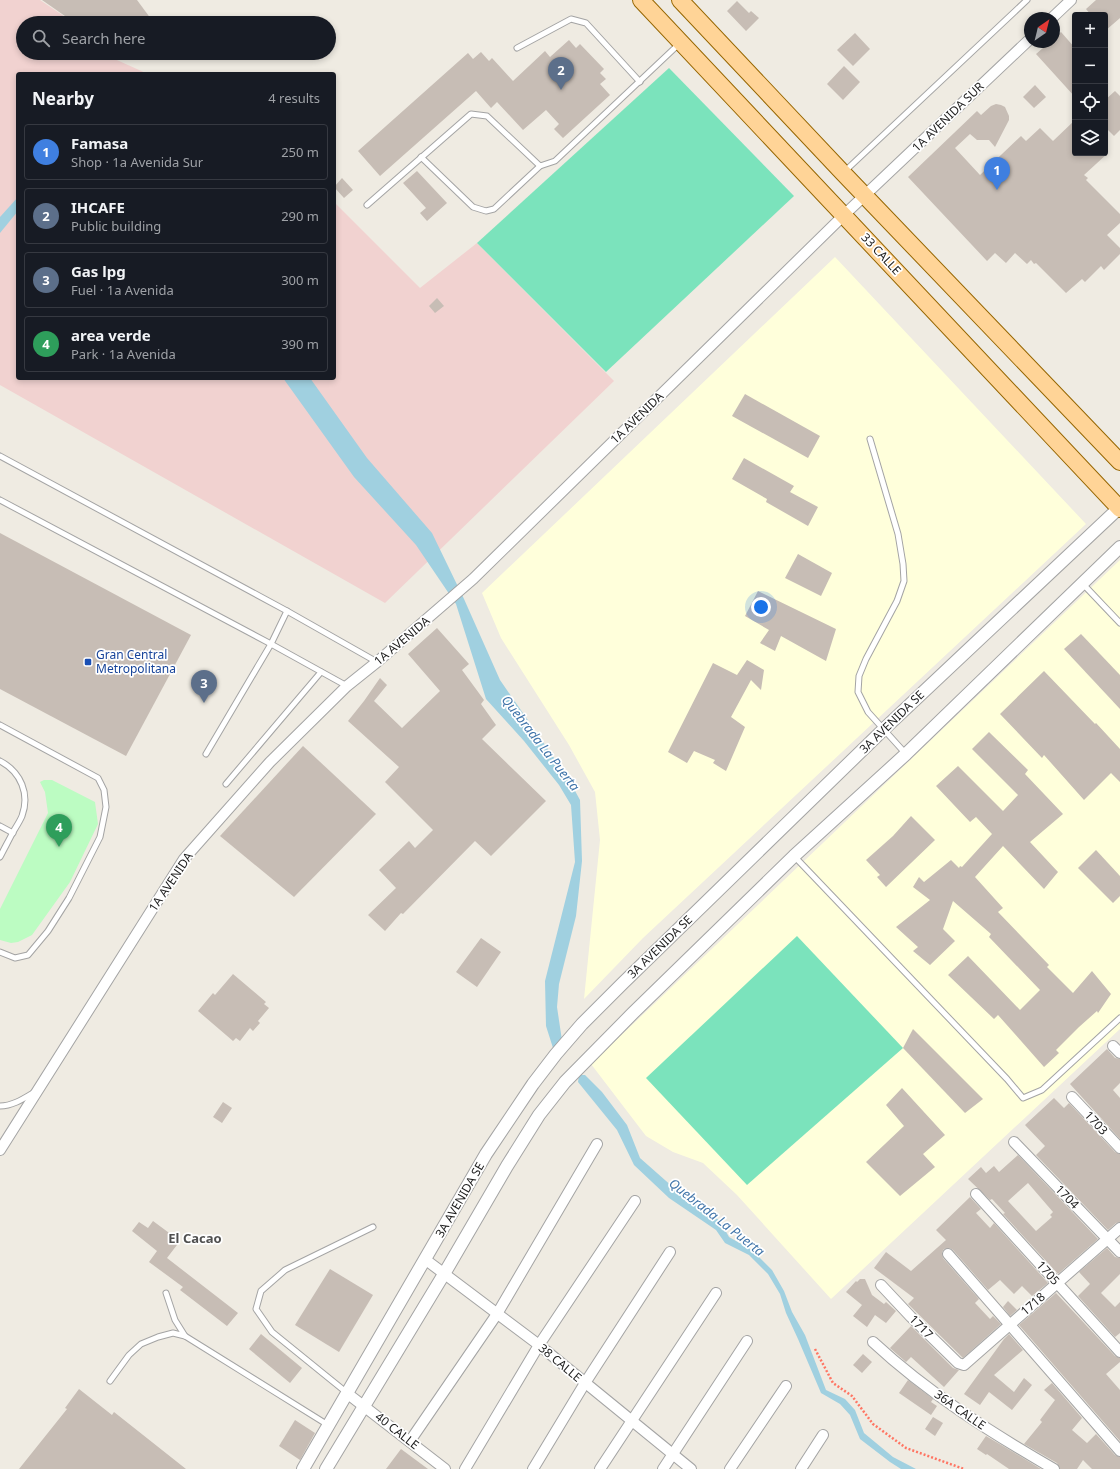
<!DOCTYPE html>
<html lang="en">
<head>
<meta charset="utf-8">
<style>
	body { margin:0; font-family:"Noto Sans",sans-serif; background:#20242c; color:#f1f3f6 }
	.controls { position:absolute; right:12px; top:12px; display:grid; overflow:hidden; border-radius:4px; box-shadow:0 2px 6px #0003 }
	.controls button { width:36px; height:36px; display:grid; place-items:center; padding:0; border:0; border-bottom:1px solid #363941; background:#171b24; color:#f1f3f6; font:20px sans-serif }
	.compass { position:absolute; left:1024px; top:12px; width:36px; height:36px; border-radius:50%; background:#171b24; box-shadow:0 2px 6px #0003; rotate:35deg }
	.you { position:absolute; left:761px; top:607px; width:14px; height:14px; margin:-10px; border:3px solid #fff; border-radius:50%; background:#1a73e8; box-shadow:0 0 0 6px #1a73e833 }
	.badge { display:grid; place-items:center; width:26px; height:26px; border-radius:50%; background:#1a73e8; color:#fff; font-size:13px; font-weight:700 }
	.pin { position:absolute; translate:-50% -33px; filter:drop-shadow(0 1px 2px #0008) }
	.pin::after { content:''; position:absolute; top:21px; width:14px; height:12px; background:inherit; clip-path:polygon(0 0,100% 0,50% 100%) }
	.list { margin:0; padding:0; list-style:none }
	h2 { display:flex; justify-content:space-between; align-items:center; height:52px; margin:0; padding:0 16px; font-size:17px }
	h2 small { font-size:13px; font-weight:400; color:#9ea1a6 }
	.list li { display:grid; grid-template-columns:26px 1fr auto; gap:12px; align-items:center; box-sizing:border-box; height:56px; margin:0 8px 8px; padding:0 8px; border:1px solid #363941; border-radius:4px }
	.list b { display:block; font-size:15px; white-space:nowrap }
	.list p { margin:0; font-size:13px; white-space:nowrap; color:#9ea1a6 }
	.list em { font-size:13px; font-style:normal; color:#9ea1a6 }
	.icon { flex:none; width:22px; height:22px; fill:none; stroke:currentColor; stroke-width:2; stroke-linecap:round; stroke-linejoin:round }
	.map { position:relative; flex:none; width:1120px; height:1469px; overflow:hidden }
	.search { position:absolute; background:#171b24; box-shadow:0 2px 6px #0003; left:16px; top:16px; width:320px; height:44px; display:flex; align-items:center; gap:10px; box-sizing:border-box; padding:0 14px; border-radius:22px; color:#9ea1a6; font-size:15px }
	.panel { position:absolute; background:#171b24; box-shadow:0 2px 6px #0003; left:16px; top:72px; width:320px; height:308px; border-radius:4px }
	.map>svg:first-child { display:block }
</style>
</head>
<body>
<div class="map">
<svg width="1120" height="1469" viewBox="0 0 1120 1469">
	<rect width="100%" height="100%" fill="#efebe2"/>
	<path fill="#f1d2d0" d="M 0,0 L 40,0 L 74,23 L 23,23 L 23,53 L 106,53 L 108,56 L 148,74 L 18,74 L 18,378 L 334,378 L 334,202 L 420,288 L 477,243 L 614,381 L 385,603 L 0,385 Z"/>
	<g fill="#ffffdb">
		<path d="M 835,257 L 1086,524 L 643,938 L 584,999 L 600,840 L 595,792 L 569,745 L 501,638 L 482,593 Z"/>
		<path d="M 1120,560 L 1120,1029 L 831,1299 L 737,1195 L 703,1163 L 673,1152 L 646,1136 L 591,1064 Z"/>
	</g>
	<path fill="#bcfcc2" d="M 44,780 L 52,780 L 95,802 L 98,824 L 70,882 L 32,935 L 18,942 L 11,943 L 0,940 L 0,909 L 48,813 L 45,792 L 40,782 Z"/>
	<g fill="#7be3bc">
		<path d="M 669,68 L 794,196 L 606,372 L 477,243 Z"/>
		<path d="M 797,936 L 903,1048 L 747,1185 L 646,1078 Z"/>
	</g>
	<g fill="#a0d0e0">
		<path d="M 18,197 L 18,211 L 0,233 L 0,217 Z"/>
		<path d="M 283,378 L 310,378 L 367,458 L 432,533 L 464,599 L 500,680 L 568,778 L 580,800 L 582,861 L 576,916 L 559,984 L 557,1007 L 563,1047 L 561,1053 L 553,1048 L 546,1026 L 545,981 L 575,862 L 571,805 L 559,785 L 524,741 L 486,699 L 456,604 L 416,545 L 354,477 Z"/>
		<path d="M 579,1075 L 585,1075 L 602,1092 L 627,1125 L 640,1158 L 674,1188 L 720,1221 L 729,1237 L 752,1250 L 772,1270 L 784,1291 L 792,1312 L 805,1335 L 826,1390 L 845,1399 L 855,1410 L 864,1433 L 893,1457 L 916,1469 L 901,1469 L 890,1462 L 860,1439 L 850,1415 L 840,1404 L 821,1393 L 798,1339 L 786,1313 L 780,1294 L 768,1274 L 749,1255 L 725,1243 L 716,1230 L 669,1198 L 634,1165 L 617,1130 L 578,1082 Z"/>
	</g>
	<g fill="#c7bdb5" fill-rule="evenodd">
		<path d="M 42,0 L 137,0 L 154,23 L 75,23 Z"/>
		<path d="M 1096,0 L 1120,0 L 1120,18 L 1105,31 L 1105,15 L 1091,15 L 1086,9 Z"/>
		<path d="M 737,1 L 749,13 L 751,11 L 759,18 L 746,31 L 727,11 Z"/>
		<path d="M 1061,32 L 1075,48 L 1075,97 L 1036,54 L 1050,42 L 1054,42 L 1054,38 Z"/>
		<path d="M 855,33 L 870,49 L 853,66 L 837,50 Z"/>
		<path d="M 569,40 L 576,48 L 580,44 L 604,69 L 600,73 L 606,79 L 600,84 L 610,95 L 563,138 L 554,129 L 559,124 L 546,110 L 523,130 L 497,102 L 491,108 L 476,91 L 380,176 L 358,151 L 468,53 L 473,59 L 481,52 L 489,61 L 492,58 L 513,81 L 545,51 L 550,57 Z"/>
		<path d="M 844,66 L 860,82 L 843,100 L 827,84 Z"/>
		<path d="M 1035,85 L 1046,97 L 1034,108 L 1023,97 Z"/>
		<path d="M 1115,91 L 1120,96 L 1120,130 L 1114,136 L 1105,127 L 1105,100 Z"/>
		<path d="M 996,104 L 1001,105 L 1005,107 L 1009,116 L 1009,120 L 995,147 L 989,140 L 977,140 L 970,134 L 955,148 L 980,175 L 1021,136 L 1026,141 L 1040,128 L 1053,141 L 1075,120 L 1075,153 L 1108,153 L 1084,175 L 1088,178 L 1086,180 L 1120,214 L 1120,223 L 1107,235 L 1120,248 L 1120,254 L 1104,270 L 1101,266 L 1085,282 L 1082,279 L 1066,293 L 1036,263 L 1034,264 L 1031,260 L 1027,264 L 1015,253 L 1006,263 L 995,253 L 987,261 L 908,177 L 977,111 L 981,115 L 991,106 Z"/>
		<path d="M 417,171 L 447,203 L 427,221 L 420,213 L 426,208 L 403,183 Z"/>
		<path d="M 342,178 L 353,190 L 344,198 L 334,187 Z"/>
		<path d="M 437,298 L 444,306 L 435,313 L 429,306 Z"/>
		<path d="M 745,394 L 820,436 L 808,458 L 732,416 Z"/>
		<path d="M 744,458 L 794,486 L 790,492 L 818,507 L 808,526 L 766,502 L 767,499 L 732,479 Z"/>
		<path d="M 0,533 L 191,635 L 126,756 L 0,689 Z"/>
		<path d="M 798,554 L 832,573 L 821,596 L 785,578 Z"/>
		<path d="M 758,591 L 836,629 L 826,661 L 781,636 L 775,651 L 760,643 L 769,630 L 745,616 Z"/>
		<path d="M 437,628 L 469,664 L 462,670 L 484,700 L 481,704 L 496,725 L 482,739 L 546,801 L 491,856 L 475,841 L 403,914 L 401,913 L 385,931 L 368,915 L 396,888 L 379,870 L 409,841 L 415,848 L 433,830 L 385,782 L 399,767 L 348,721 L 364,701 L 380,678 L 387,685 L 374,701 L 402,728 L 440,691 L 408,654 Z"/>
		<path d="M 1081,634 L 1120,675 L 1120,709 L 1064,649 Z"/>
		<path d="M 747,660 L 764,670 L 761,690 L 751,680 L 731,717 L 745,727 L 726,771 L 713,763 L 715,760 L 694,751 L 687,763 L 668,752 L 713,663 L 737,675 Z"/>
		<path d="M 1044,671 L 1095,724 L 1096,723 L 1120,749 L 1120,782 L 1111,773 L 1084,800 L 1044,755 L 1042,758 L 1000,714 Z"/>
		<path d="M 989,732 L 1028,770 L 1025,774 L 1063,814 L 1030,842 L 1058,872 L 1044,889 L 1003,846 L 975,877 L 1003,908 L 998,912 L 1049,965 L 1047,967 L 1073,993 L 1092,971 L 1111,994 L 1098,1013 L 1097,1011 L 1079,1027 L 1056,1050 L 1059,1053 L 1044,1067 L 998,1015 L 994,1019 L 948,975 L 968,956 L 1020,1010 L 1040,990 L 989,937 L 991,934 L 953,901 L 943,929 L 955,941 L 930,965 L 913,951 L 918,947 L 896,927 L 930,900 L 913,887 L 919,877 L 924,882 L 951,860 L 959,868 L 960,866 L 962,867 L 992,834 L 976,817 L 970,822 L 936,786 L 958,766 L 1003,811 L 1018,795 L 972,749 Z"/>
		<path d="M 303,746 L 376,814 L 294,897 L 220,836 Z"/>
		<path d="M 911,816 L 935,840 L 886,887 L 877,877 L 880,875 L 866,860 L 893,836 Z"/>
		<path d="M 1096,850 L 1120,876 L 1120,896 L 1113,903 L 1078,868 Z"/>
		<path d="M 481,938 L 501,952 L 477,987 L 456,972 Z"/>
		<path d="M 233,974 L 266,1002 L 264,1004 L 269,1008 L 258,1021 L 260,1023 L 253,1031 L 250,1028 L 240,1041 L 236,1038 L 233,1041 L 198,1011 L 213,993 L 215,995 Z"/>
		<path d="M 913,1029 L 983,1099 L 965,1113 L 903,1048 Z"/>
		<path d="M 1107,1049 L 1115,1058 L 1120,1059 L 1120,1083 L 1113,1090 L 1120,1098 L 1120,1139 L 1070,1084 Z"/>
		<path d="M 902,1088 L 945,1135 L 923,1154 L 935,1167 L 900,1196 L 866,1162 L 904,1126 L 886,1105 Z"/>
		<path d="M 1054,1098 L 1064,1108 L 1069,1103 L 1115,1152 L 1120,1154 L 1120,1222 L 1116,1223 L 1108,1230 L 1036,1155 L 1045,1146 L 1025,1125 Z"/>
		<path d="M 223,1102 L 232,1108 L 222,1123 L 213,1117 Z"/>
		<path d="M 1018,1155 L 1098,1239 L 1058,1274 L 1003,1214 L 1005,1213 L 992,1199 L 990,1200 L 968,1179 L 981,1167 L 986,1173 L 994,1166 L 999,1172 ZM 1028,1183 L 1053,1212 L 1050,1215 L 1052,1217 L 1036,1231 L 1008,1201 Z"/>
		<path d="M 970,1197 L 981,1209 L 976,1213 L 990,1228 L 994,1223 L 1048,1283 L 1032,1296 L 1022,1286 L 1014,1294 L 1000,1280 L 988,1290 L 953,1250 L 950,1248 L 944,1249 L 942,1252 L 943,1258 L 979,1299 L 975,1303 L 990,1319 L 993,1316 L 1001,1324 L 963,1358 L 908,1304 L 914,1298 L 874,1268 L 886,1252 L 911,1271 L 946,1240 L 936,1230 Z"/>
		<path d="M 153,1221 L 180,1241 L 167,1258 L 238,1313 L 227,1326 L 180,1290 L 183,1287 L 149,1262 L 157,1251 L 132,1231 L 139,1222 L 148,1228 Z"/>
		<path d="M 1107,1248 L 1115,1257 L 1120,1258 L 1120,1274 L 1101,1293 L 1115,1307 L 1120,1302 L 1120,1333 L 1115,1337 L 1078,1296 L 1090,1284 L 1079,1272 Z"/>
		<path d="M 330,1269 L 373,1295 L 339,1352 L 295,1325 Z"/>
		<path d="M 860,1279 L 865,1279 L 872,1295 L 884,1304 L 886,1302 L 896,1311 L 886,1323 L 875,1315 L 867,1327 L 853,1316 L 862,1305 L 846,1292 L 856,1281 L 857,1282 Z"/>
		<path d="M 1056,1293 L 1115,1356 L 1120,1358 L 1120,1362 L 1106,1374 L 1120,1390 L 1120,1441 L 1019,1325 Z"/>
		<path d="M 1008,1301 L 1017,1310 L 1010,1316 L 1003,1307 Z"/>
		<path d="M 911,1326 L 953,1368 L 959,1370 L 944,1387 L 911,1357 L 906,1362 L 890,1348 Z"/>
		<path d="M 261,1334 L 302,1368 L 290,1383 L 249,1349 Z"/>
		<path d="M 1009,1334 L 1023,1350 L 994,1375 L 1014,1392 L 1024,1378 L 1032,1385 L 1012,1410 L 989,1392 L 980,1405 L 964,1394 L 1004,1339 Z"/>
		<path d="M 863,1354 L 872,1362 L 862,1373 L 853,1365 Z"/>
		<path d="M 908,1380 L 933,1399 L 931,1402 L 937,1406 L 931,1415 L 899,1393 Z"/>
		<path d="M 1052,1383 L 1082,1418 L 1072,1430 L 1087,1443 L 1096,1434 L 1115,1455 L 1120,1457 L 1120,1469 L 1092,1469 L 1083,1460 L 1077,1469 L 1060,1469 L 1057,1463 L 1024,1444 L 1042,1422 L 1040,1420 L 1055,1400 L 1044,1390 Z"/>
		<path d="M 79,1389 L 112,1415 L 114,1412 L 186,1469 L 19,1469 L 67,1409 L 65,1408 Z"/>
		<path d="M 933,1417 L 943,1423 L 935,1436 L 925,1429 Z"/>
		<path d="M 295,1420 L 315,1433 L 300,1460 L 279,1446 Z"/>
		<path d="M 986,1436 L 1003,1446 L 1041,1469 L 1009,1469 L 987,1454 L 986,1455 L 977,1449 Z"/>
		<path d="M 401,1449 L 428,1469 L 386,1469 Z"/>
	</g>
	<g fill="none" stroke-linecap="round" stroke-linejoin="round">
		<g stroke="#a4a4a4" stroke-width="7">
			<g id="service">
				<path d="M 517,48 L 571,19 L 586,23 L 640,82"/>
				<path d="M 421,157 L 473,207 L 486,211 L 494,209 L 540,166"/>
				<path d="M 844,172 L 1027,0"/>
				<path d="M 367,205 L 471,114 L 487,116 L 540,166 L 555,161 L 679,44"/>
				<path d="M 870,439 L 898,534 L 903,564 L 904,581 L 897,601 L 866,659 L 859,676 L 858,692 L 868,712 L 906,754"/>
				<path d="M 0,456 L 287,611 L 377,662"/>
				<path d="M 0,500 L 271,644 L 347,686"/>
				<path d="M 1082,583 L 1120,623"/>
				<path d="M 0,725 L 98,778 L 104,790 L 106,807 L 100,837 L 69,898 L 48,931 L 28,955 L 15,958 L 0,952"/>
				<path d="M 206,754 L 271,644 L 287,611"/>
				<path d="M 0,761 C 21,772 30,794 22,816 C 20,821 16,827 13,832 C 9,840 4,849 0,857"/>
				<path d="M 226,784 L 321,672"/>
				<path d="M 0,826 L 13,833"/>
				<path d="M 794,856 L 1007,1079 L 1023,1098 L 1042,1090 L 1120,1018"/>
				<path d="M 0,1106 C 12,1106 23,1099 33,1093"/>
				<path d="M 166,1293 L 175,1320 L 185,1336"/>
				<path d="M 110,1381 L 129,1355 L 141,1344 L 158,1337 L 173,1333 L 185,1336 L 328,1425"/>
				<path d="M 346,1392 L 272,1332 L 256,1309 L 261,1291 L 285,1270 L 373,1227"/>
			</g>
		</g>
		<g stroke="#a4a4a4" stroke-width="12">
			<g id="minor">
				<path d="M 1052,18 L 1071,0"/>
				<path d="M 1113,1046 L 1120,1053"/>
				<path d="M 1072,1097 L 1120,1148"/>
				<path d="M 1014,1142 L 1120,1252"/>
				<path d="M 0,1150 L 184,859 L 270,762 L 347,686 L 377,662 L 473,579 L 844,215 L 1030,39"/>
				<path d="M 976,1194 L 1120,1352"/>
				<path d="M 948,1254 L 1120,1451"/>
				<path d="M 426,1260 L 539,1345 L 691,1469"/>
				<path d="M 881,1285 L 911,1317 L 958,1363 L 964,1365 L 1120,1228"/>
				<path d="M 873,1342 C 928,1393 990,1432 1054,1469"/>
				<path d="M 348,1394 L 445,1469"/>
				<path d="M 410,1441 L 497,1314 L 597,1144"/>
				<path d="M 465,1469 L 539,1345 L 635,1201"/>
				<path d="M 533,1469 L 585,1383 L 670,1252"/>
				<path d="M 600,1469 L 716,1293"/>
				<path d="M 663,1469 L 747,1341"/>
				<path d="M 730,1469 L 786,1386"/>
				<path d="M 801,1469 L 823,1435"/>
			</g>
		</g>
		<g stroke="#a4a4a4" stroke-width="14">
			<g id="tertiary">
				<path d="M 303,1469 L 486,1154 L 533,1084 L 556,1054 L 582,1024 L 623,983 L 884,729 L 1119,508"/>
				<path d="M 326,1469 L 444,1274 L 507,1166 L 539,1115 L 565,1082 L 632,1014 L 794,856 L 906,754 L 1120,547"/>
			</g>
		</g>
		<g stroke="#966600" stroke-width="18">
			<g id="primary">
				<path d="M 641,0 L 1120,509"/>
				<path d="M 680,0 L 843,173 L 1120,462"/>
			</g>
		</g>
		<path stroke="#ff7563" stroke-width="2.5" stroke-dasharray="2 2" stroke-linecap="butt" d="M 815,1349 L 833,1383 L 852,1396 L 873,1424 L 906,1448 L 964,1469"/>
		<use href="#service" stroke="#fff" stroke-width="5"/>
		<use href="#minor" stroke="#fff" stroke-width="10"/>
		<use href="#tertiary" stroke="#fff" stroke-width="12"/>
		<use href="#primary" stroke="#ffd497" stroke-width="16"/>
	</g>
	<rect fill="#1a4fb4" stroke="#fff" stroke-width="1.5" x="84" y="658" width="8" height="8" rx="2"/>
	<g text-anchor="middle" stroke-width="3.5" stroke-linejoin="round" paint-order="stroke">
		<g font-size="12" fill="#1d1d1d" stroke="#fff">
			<text transform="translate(948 117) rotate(-44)" y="4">1A AVENIDA SUR</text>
			<text transform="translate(881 254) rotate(47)" y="4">33 CALLE</text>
			<text transform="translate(637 418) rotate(-44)" y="4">1A AVENIDA</text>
			<text transform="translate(402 641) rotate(-40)" y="4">1A AVENIDA</text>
			<text transform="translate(892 722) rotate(-44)" y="4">3A AVENIDA SE</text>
			<text transform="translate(171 882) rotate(-56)" y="4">1A AVENIDA</text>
			<text transform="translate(660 947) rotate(-44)" y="4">3A AVENIDA SE</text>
			<text transform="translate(1096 1123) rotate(47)" y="4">1703</text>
			<text transform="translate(1067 1197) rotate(46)" y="4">1704</text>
			<text transform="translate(460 1200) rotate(-60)" y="4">3A AVENIDA SE</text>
			<text transform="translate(1048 1273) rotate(48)" y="4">1705</text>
			<text transform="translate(1033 1304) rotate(-41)" y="4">1718</text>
			<text transform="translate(921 1327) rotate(45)" y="4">1717</text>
			<text transform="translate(560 1363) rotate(40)" y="4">38 CALLE</text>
			<text transform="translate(960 1410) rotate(35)" y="4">36A CALLE</text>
			<text transform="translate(397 1431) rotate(38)" y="4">40 CALLE</text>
		</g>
		<g font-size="12" fill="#164399" stroke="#fff" text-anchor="start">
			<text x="96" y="659">Gran Central<tspan x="96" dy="14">Metropolitana</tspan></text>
		</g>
		<g font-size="13" font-style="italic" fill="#4175aa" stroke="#fff">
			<text transform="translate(541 743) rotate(52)" y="5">Quebrada La Puerta</text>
			<text transform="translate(717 1217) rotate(38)" y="5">Quebrada La Puerta</text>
		</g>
		<g font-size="13" font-weight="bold" fill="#505050" stroke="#fff">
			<text x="195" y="1243">El Cacao</text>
		</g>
	</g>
</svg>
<div class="controls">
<button>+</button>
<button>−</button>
<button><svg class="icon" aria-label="locate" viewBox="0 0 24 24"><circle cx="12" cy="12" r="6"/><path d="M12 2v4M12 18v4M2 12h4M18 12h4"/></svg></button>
<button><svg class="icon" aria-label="layers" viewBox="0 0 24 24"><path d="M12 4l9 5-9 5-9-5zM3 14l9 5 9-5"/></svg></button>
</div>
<svg class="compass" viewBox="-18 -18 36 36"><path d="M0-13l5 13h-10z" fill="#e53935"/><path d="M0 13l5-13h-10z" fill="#9ea1a6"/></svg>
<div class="you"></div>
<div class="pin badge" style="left:997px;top:190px;background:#3f7fe0">1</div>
<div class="pin badge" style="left:561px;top:90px;background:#5c6f8a">2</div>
<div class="pin badge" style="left:204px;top:703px;background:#5c6f8a">3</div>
<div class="pin badge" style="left:59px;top:847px;background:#2e9e5b">4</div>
<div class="search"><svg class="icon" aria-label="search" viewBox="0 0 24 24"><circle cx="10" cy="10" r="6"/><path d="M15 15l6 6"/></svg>Search here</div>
<section class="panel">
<h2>Nearby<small>4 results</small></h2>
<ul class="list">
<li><span class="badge" style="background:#3f7fe0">1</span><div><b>Famasa</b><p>Shop · 1a Avenida Sur</p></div><em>250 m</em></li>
<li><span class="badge" style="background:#5c6f8a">2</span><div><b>IHCAFE</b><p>Public building</p></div><em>290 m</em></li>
<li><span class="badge" style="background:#5c6f8a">3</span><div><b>Gas lpg</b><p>Fuel · 1a Avenida</p></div><em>300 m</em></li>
<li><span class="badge" style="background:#2e9e5b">4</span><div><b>area verde</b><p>Park · 1a Avenida</p></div><em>390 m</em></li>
</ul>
</section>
</div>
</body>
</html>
